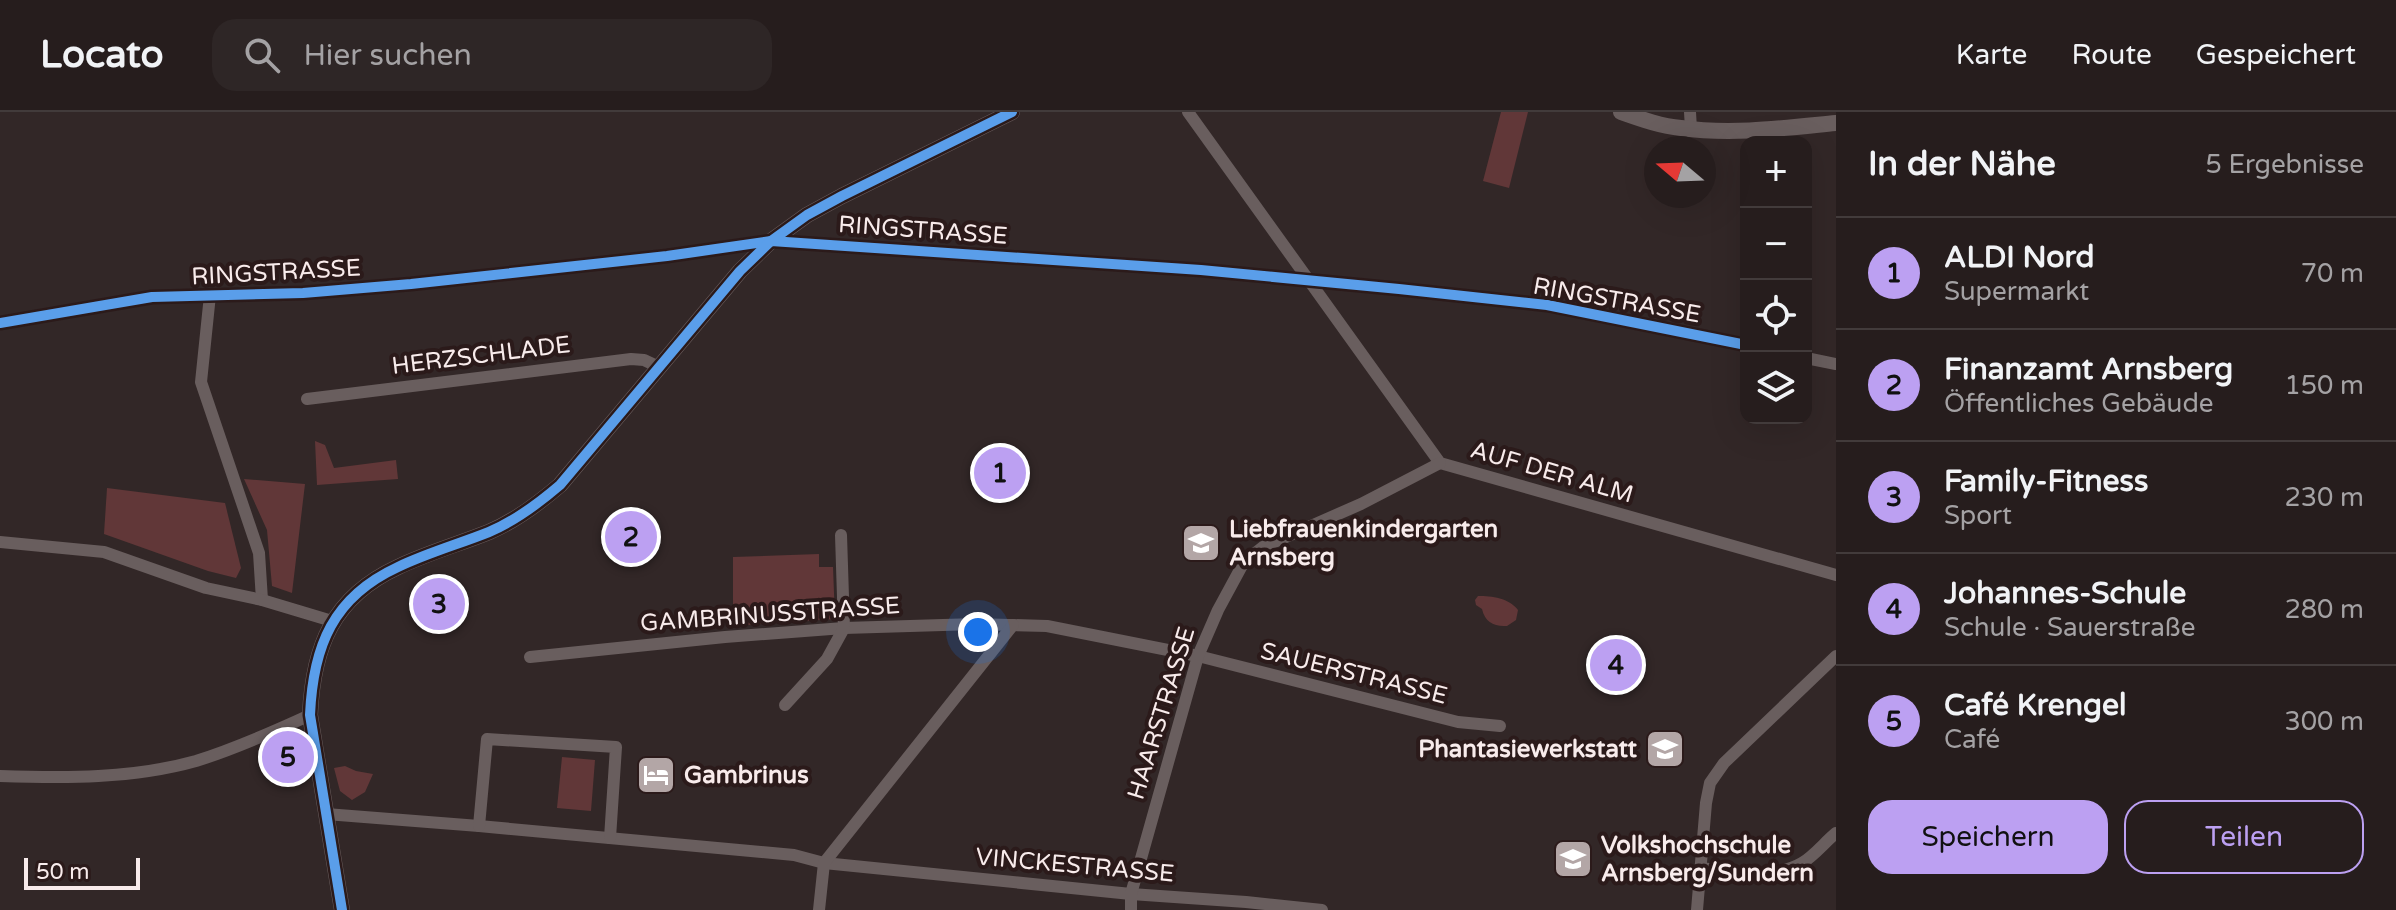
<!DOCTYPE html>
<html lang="de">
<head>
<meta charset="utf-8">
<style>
	body { margin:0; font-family:"Varela Round",sans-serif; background:#2e2626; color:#f1f3f6 }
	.controls { position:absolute; right:24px; top:24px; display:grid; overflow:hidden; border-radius:16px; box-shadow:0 8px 32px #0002 }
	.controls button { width:72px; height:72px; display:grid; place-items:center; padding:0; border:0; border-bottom:2px solid #423b3b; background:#261d1d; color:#f1f3f6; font:40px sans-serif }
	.compass { position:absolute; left:1644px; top:24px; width:72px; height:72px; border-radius:50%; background:#261d1d; box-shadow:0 8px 32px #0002; rotate:289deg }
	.scale { position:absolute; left:24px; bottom:20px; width:116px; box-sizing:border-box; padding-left:8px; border:4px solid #f8ebeb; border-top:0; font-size:22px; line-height:28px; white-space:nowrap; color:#f8ebeb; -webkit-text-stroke:6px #2b1a1a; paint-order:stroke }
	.you { position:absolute; left:978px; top:520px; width:28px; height:28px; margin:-20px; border:6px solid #fff; border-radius:50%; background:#1a73e8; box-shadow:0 0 0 12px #1a73e833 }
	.badge { display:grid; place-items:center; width:52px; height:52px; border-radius:50%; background:#bca0f2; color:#111; font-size:26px; font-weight:700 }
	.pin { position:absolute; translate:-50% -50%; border:4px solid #fff; box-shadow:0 2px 8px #0006 }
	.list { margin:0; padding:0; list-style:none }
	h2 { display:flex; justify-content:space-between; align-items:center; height:104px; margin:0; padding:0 32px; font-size:34px }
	h2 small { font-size:26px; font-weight:400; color:#a4a2a4 }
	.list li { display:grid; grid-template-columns:52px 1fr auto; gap:24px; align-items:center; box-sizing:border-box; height:112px; padding:0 32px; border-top:2px solid #423b3b }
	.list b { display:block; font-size:30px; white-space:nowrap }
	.list p { margin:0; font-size:26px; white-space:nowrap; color:#a4a2a4 }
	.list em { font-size:26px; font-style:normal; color:#a4a2a4 }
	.actions { display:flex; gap:16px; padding:24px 32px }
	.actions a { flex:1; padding:18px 0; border:2px solid #bca0f2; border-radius:24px; text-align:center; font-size:28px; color:#bca0f2 }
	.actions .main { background:#bca0f2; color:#111 }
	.icon { flex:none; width:44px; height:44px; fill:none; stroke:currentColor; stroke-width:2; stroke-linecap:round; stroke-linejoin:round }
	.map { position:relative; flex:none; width:1836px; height:798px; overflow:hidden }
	header { display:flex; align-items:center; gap:48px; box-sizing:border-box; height:112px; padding:0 40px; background:#261d1d; border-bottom:2px solid #423b3b }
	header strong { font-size:38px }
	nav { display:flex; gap:44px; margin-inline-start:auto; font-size:28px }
	.search { width:560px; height:72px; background:#2e2626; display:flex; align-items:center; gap:20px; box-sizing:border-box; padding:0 28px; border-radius:24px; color:#a4a2a4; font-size:30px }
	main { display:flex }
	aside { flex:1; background:#261d1d }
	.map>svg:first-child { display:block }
</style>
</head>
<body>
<header>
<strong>Locato</strong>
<div class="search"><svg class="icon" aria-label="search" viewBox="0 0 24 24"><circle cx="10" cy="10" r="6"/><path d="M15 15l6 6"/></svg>Hier suchen</div>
<nav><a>Karte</a><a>Route</a><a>Gespeichert</a></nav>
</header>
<main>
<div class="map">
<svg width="1836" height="798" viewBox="0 0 1836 798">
	<rect width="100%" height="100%" fill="#322727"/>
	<g fill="#613738">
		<path d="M 1501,0 L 1528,0 L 1509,76 L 1483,69 Z"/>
		<path d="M 315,329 L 325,333 L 334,356 L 396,348 L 398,367 L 317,373 Z"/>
		<path d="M 244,367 L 305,372 L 292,481 L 272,474 L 267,418 Z"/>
		<path d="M 107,376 L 225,391 L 241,456 L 236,466 L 208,459 L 104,422 Z"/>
		<path d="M 819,442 L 819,455 L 833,455 L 835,507 L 733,514 L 733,445 Z"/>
		<path d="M 1478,484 C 1492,484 1509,486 1518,498 L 1516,508 L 1507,514 C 1494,515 1485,510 1482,497 L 1476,493 L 1475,488 Z"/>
		<path d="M 562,645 L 595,648 L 591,699 L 557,696 Z"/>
		<path d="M 345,654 L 356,659 L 373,662 L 365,680 L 352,688 L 340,679 L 334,656 Z"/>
	</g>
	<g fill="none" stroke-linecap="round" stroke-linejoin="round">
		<g stroke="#695e5e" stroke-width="12">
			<path d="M 1188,0 L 1440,351 L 1836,463"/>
			<path d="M 1690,0 L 1691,17"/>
			<path d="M 210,183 L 201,270 L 259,441 L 262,488"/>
			<path d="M 0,211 L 152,185 L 303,181 L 411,172 L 667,144 L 771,129 L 1201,158 L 1399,177 L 1547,193 L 1746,233"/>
			<path d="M 1806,246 L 1836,252"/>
			<path d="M 307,287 L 631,247 L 644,248 L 659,255"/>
			<path d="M 0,430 L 104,440 L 206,476 L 262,488 L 332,509"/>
			<path d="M 530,545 L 725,525 L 844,516 L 976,512 L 1047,514 L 1198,544 L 1458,610 L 1500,614"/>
			<path d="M 785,593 L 827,547 L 844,516 L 841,423"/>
			<path d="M 0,664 C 65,666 132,667 196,649 C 235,637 273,620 310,603"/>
			<path d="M 326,702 L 479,714 L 794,743 L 824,751 L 1131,782 L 1246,790 L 1322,798"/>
			<path d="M 479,714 L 487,627 L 616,635 L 610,726"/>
			<path d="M 1700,756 C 1732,759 1773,768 1802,751 C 1814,744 1825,730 1836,721"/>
			<path d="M 819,798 L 824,751 L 1013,513"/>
			<path d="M 1131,798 L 1131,782 L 1198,544 L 1218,498 L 1244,450 L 1263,435 L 1361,392 L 1440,351"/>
			<path d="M 1697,798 L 1706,691 L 1710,671 L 1724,651 L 1836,544"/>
		</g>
		<g stroke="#695e5e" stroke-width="16">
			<path d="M 1621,0 C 1641,7 1660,14 1681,16 C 1732,23 1785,16 1836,11"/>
			<path d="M 342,798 L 310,603 C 313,534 333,485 398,455 C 427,441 459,432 489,420 C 515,409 539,391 560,373 L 740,159 L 771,129 L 807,103 L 842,84 L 1012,0"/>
		</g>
		<g stroke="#2b1a1a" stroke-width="15">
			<g id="cycleway">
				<path d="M 0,211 L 152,185 L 303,181 L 411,172 L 667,144 L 771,129 L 1201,158 L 1399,177 L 1547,193 L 1746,233"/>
				<path d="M 342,798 L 310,603 C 313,534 333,485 398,455 C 427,441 459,432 489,420 C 515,409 539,391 560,373 L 740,159 L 771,129 L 807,103 L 842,84 L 1012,0"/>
			</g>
		</g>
		<use href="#cycleway" stroke="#5a9eea" stroke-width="10"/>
	</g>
	<defs>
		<g id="school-square" transform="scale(2)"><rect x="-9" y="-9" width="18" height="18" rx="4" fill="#b3a6a6" stroke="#2b1a1a"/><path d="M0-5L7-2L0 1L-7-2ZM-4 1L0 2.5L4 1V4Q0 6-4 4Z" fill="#fff"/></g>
		<g id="university-square" transform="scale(2)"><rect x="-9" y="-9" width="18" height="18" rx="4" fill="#b3a6a6" stroke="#2b1a1a"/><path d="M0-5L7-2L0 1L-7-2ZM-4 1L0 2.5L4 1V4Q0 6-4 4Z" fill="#fff"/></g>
		<g id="hotel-square" transform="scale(2)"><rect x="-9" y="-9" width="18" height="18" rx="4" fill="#b3a6a6" stroke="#2b1a1a"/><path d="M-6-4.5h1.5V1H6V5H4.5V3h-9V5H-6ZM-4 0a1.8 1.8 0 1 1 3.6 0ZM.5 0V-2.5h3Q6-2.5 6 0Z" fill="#fff"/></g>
	</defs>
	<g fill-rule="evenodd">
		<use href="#school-square" x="1201" y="431"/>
		<use href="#university-square" x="1665" y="637"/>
		<use href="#hotel-square" x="656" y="663"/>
		<use href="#university-square" x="1573" y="747"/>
	</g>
	<g text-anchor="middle" stroke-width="8" stroke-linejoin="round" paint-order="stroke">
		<g font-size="24" fill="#f8ebeb" stroke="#2b1a1a">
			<text transform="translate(923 118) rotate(4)" y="8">RINGSTRASSE</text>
			<text transform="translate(276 160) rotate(-3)" y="8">RINGSTRASSE</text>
			<text transform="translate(1617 188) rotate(10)" y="8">RINGSTRASSE</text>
			<text transform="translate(481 243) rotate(-7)" y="8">HERZSCHLADE</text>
			<text transform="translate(1552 360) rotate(16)" y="8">AUF DER ALM</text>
			<text transform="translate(770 502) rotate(-4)" y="8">GAMBRINUSSTRASSE</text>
			<text transform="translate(1354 561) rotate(14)" y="8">SAUERSTRASSE</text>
			<text transform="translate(1161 601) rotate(-73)" y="8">HAARSTRASSE</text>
			<text transform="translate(1075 753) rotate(5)" y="8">VINCKESTRASSE</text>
		</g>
		<g font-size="24" font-weight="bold" fill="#f8ebeb" stroke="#2b1a1a" text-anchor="start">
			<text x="1229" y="425">Liebfrauenkindergarten<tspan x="1229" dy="28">Arnsberg</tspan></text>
			<text x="1637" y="645" text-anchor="end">Phantasiewerkstatt</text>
			<text x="684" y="671">Gambrinus</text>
			<text x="1601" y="741">Volkshochschule<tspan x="1601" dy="28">Arnsberg/Sundern</tspan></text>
		</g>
	</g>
</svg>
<div class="controls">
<button>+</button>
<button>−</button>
<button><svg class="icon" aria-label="locate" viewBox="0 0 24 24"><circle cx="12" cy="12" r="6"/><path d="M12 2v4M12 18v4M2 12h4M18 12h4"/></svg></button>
<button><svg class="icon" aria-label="layers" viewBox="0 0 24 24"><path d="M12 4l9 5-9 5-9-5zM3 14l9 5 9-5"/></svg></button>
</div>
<svg class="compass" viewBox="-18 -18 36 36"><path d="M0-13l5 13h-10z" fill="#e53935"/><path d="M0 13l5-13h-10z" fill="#a4a2a4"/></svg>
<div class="scale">50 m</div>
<div class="you"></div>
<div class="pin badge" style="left:1000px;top:361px">1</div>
<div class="pin badge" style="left:631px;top:425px">2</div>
<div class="pin badge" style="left:439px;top:492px">3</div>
<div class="pin badge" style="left:1616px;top:553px">4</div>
<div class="pin badge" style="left:288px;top:645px">5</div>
</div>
<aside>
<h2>In der Nähe<small>5 Ergebnisse</small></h2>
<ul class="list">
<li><span class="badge">1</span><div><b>ALDI Nord</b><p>Supermarkt</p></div><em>70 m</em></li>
<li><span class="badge">2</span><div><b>Finanzamt Arnsberg</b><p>Öffentliches Gebäude</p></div><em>150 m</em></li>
<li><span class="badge">3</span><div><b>Family-Fitness</b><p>Sport</p></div><em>230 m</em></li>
<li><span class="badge">4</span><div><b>Johannes-Schule</b><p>Schule · Sauerstraße</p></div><em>280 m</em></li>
<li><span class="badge">5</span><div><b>Café Krengel</b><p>Café</p></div><em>300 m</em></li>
</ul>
<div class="actions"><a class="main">Speichern</a><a>Teilen</a></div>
</aside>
</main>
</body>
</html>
